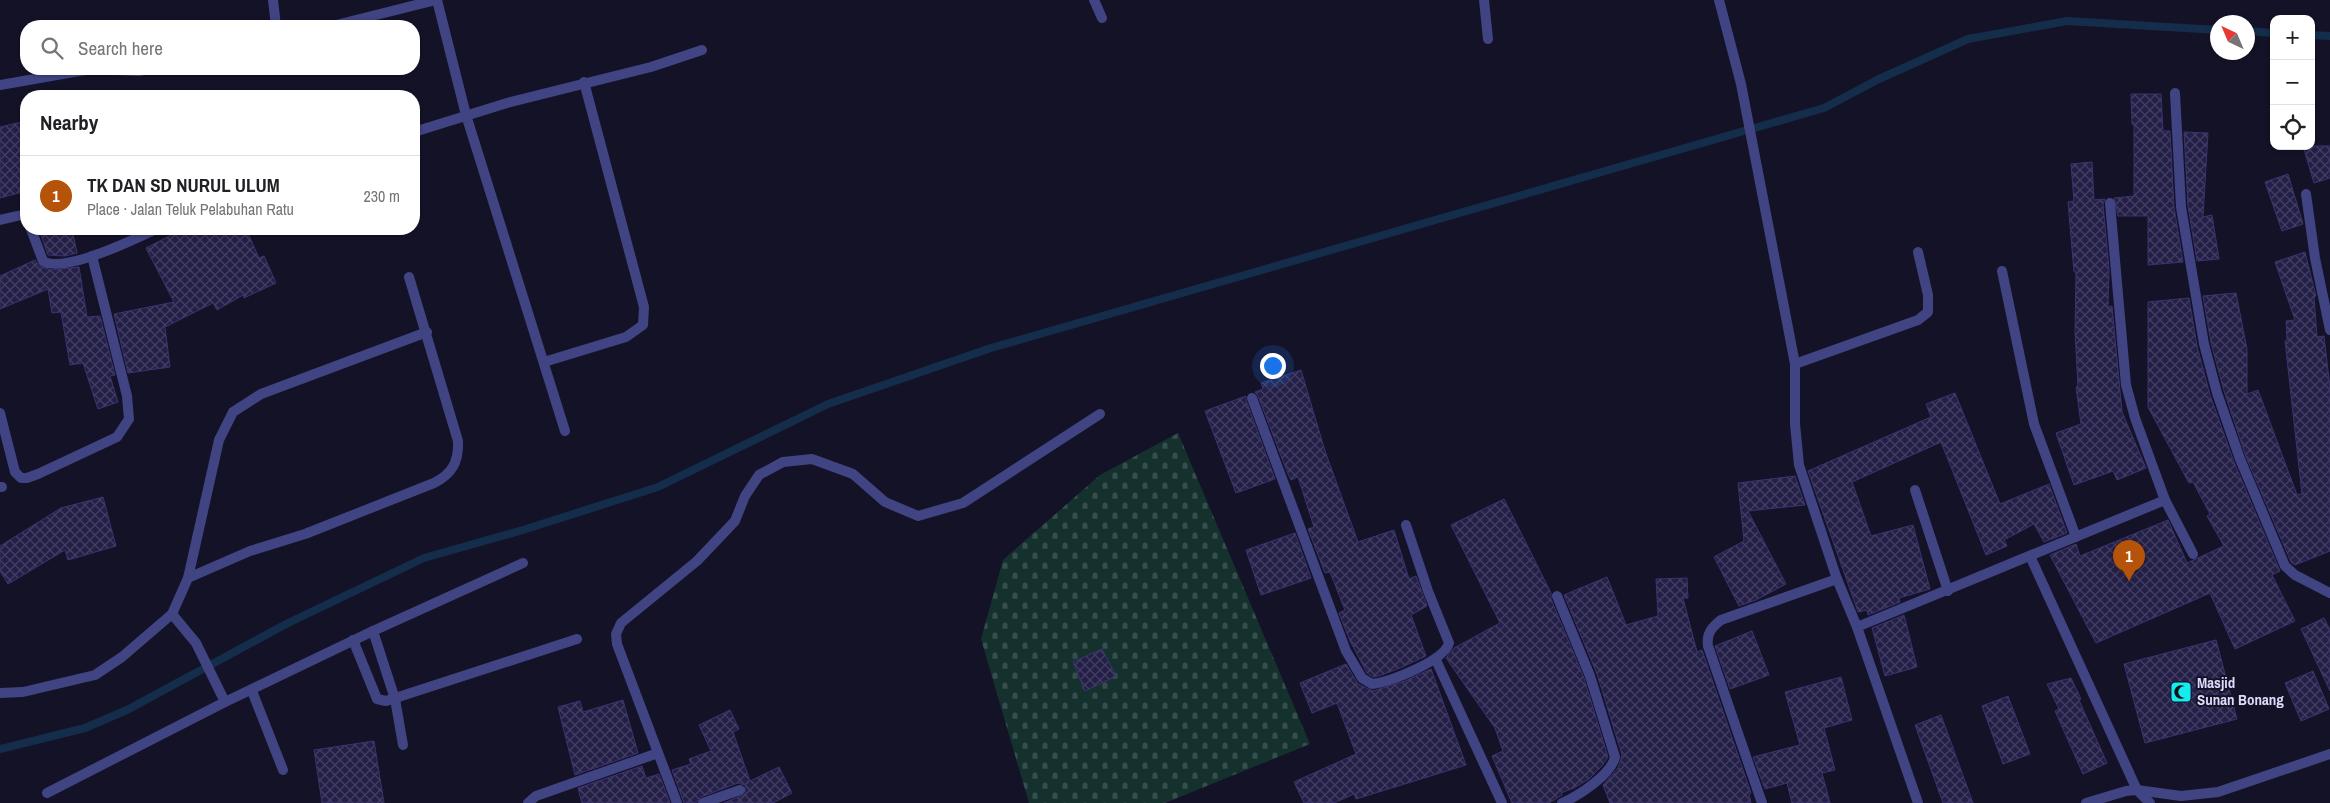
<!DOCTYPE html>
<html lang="en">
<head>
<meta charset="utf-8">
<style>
	body { margin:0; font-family:"Archivo Narrow",sans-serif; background:#f6f6f6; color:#202124 }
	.controls { position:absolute; right:15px; top:15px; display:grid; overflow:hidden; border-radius:10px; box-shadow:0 1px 4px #0004 }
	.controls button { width:45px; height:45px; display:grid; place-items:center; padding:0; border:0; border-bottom:1px solid #e0e0e0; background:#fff; color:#202124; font:25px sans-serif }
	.compass { position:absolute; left:2210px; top:15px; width:45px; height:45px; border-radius:50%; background:#fff; box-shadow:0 1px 4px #0004; rotate:316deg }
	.you { position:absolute; left:1272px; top:365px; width:18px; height:18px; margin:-12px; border:4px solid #fff; border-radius:50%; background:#1a73e8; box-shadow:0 0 0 8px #1a73e833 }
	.badge { display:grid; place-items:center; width:32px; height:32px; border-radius:50%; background:#b45309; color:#fff; font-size:16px; font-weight:700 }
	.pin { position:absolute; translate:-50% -41px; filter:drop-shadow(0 1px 2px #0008) }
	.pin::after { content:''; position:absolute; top:26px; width:18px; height:15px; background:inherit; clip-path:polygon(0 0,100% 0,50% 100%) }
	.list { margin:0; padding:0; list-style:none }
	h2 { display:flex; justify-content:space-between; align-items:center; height:65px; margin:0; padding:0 20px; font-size:21px }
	h2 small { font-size:16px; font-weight:400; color:#757577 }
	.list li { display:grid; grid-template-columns:32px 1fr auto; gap:15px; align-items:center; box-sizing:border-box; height:80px; padding:0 20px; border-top:1px solid #e0e0e0 }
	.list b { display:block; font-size:19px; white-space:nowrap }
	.list p { margin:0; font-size:16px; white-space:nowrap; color:#757577 }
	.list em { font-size:16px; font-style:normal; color:#757577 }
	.icon { flex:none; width:28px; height:28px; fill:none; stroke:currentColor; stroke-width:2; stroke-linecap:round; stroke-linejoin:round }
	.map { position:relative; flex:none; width:2330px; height:803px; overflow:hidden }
	.search { position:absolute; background:#fff; box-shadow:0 1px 4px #0004; left:20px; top:20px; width:400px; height:55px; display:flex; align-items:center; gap:12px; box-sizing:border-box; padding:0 18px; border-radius:20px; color:#757577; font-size:19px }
	.panel { position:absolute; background:#fff; box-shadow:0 1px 4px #0004; left:20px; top:90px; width:400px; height:145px; border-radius:20px }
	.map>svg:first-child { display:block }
</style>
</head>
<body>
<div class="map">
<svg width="2330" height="803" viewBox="0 0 2330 803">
	<defs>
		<pattern id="cemetery-stones" width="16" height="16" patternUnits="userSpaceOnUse" patternTransform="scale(1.25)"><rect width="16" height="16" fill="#15312e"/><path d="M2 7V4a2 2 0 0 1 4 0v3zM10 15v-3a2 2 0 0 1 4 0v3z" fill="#364e4d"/></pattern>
		<pattern id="building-cross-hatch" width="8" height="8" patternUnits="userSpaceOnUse" patternTransform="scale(1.25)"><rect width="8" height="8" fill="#241f47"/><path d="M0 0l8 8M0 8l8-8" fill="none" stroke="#433f62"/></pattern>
	</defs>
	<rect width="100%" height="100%" fill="#141227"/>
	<path fill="url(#cemetery-stones)" d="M 1178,433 L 1310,744 L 1165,803 L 1029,803 L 981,639 L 1003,560 L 1100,475 Z"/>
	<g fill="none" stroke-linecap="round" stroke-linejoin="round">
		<g stroke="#132d4b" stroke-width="8">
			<path d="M 2248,31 L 2274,33"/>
			<path d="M 2311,35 L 2330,36"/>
			<path d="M 0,749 L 85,728 L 127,710 L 288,623 L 424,558 L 523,530 L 658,487 L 828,404 L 991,348 L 1824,108 L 1879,79 L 1968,39 L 2067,21 L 2218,30"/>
		</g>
	</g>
	<g fill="url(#building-cross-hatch)" stroke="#3a3371">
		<path d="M 2131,94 L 2161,94 L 2163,131 L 2170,131 L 2174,207 L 2183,262 L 2148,265 L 2148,216 L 2118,216 L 2114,198 L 2134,196 L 2134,124 L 2132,124 Z"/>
		<path d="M 26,121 L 26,191 L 0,198 L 0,127 Z"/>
		<path d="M 2184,132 L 2208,133 L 2203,217 L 2212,215 L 2219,259 L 2197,261 L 2188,206 Z"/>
		<path d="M 2303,146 L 2330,146 L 2330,178 L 2314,183 Z"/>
		<path d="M 2092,162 L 2094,200 L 2105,199 L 2103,204 L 2109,269 L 2108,307 L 2112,306 L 2122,412 L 2146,468 L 2117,480 L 2113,471 L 2074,485 L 2056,433 L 2081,424 L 2076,387 L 2078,386 L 2075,333 L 2076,272 L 2074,272 L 2068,202 L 2074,201 L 2071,164 Z"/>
		<path d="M 2288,174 L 2303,224 L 2282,231 L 2265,182 Z"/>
		<path d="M 39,229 L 72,229 L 77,253 L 65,256 L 48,255 Z"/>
		<path d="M 183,229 L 246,229 L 259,258 L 264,256 L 276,283 L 244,298 L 243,295 L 217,310 L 213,303 L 165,327 L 170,367 L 128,373 L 114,314 L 174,302 L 146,248 Z"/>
		<path d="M 2305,252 L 2316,296 L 2314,297 L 2317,337 L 2324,336 L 2330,388 L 2330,551 L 2295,565 L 2291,562 L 2246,457 L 2224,391 L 2211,343 L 2203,296 L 2236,293 L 2247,349 L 2247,394 L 2258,390 L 2297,495 L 2302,494 L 2285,341 L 2287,340 L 2286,321 L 2295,320 L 2275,262 Z"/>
		<path d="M 35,260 L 39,266 L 51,270 L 79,267 L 87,317 L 100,316 L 115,375 L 110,376 L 118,402 L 98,409 L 83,363 L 70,365 L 61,312 L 52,313 L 48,289 L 0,309 L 0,276 Z"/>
		<path d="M 2189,298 L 2197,346 L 2210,395 L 2234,462 L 2280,571 L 2272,575 L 2295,621 L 2235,649 L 2210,593 L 2096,643 L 2050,555 L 2076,544 L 2080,556 L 2168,520 L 2187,563 L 2224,546 L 2207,516 L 2210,514 L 2193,482 L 2189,483 L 2148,407 L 2148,302 Z"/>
		<path d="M 1301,370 L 1325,451 L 1358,542 L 1394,530 L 1409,579 L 1416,576 L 1427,606 L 1411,615 L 1426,656 L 1400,668 L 1379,676 L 1373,677 L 1367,673 L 1350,641 L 1339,613 L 1345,610 L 1330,572 L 1325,573 L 1308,529 L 1314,527 L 1298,477 L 1291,480 L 1288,474 L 1258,396 L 1255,392 L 1263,389 L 1261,383 Z"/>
		<path d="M 1955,393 L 2000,504 L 2049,484 L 2067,533 L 2044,542 L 2034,524 L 2004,540 L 2007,546 L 1986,555 L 1941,442 L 1852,482 L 1871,536 L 1913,525 L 1930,589 L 1899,598 L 1900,602 L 1868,615 L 1867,610 L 1858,612 L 1808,471 L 1931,417 L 1926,404 Z"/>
		<path d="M 1246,396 L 1246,400 L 1275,479 L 1236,493 L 1205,411 Z"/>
		<path d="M 1795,476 L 1805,505 L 1748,511 L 1786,584 L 1756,600 L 1739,606 L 1714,557 L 1744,541 L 1738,483 Z"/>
		<path d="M 103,497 L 116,546 L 68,560 L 65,550 L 8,584 L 0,571 L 0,546 L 61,508 Z"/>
		<path d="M 1504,499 L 1551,593 L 1551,599 L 1584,678 L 1608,757 L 1602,766 L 1589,779 L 1574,788 L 1561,793 L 1562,795 L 1549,803 L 1512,803 L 1492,756 L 1503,751 L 1495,728 L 1446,658 L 1454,648 L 1500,623 L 1451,525 Z"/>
		<path d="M 1295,533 L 1311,578 L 1261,595 L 1246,550 Z"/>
		<path d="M 1607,577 L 1626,625 L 1658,616 L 1656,579 L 1687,578 L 1688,598 L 1683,598 L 1697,652 L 1702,650 L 1751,793 L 1749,794 L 1751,803 L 1610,803 L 1603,785 L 1618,768 L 1622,755 L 1597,674 L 1564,595 Z"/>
		<path d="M 1904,615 L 1917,667 L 1885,676 L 1872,628 Z"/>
		<path d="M 2324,618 L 2330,630 L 2330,691 L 2301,629 Z"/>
		<path d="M 1752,631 L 1769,675 L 1730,689 L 1715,646 Z"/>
		<path d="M 2216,640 L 2237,719 L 2145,743 L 2124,664 Z"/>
		<path d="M 1102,649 L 1116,676 L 1085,691 L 1073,662 Z"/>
		<path d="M 1346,664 L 1358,684 L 1373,691 L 1405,681 L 1431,669 L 1466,765 L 1356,799 L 1354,794 L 1334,803 L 1304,803 L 1294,782 L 1356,754 L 1337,703 L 1312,713 L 1300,683 Z"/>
		<path d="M 2313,671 L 2329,709 L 2301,721 L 2285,683 Z"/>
		<path d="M 1841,677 L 1852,720 L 1824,728 L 1835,770 L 1822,773 L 1830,803 L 1792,803 L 1787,783 L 1765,789 L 1753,757 L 1800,745 L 1785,692 Z"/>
		<path d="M 2071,678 L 2081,699 L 2079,700 L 2107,763 L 2083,774 L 2055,711 L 2059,709 L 2047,684 Z"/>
		<path d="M 2008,696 L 2030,754 L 2003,764 L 1982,706 Z"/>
		<path d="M 623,700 L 638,753 L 575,775 L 558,707 L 580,701 L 583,712 Z"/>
		<path d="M 730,710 L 739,729 L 733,732 L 750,781 L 779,767 L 792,793 L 773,803 L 724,803 L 745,794 L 745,785 L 738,783 L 701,797 L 696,803 L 684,803 L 672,770 L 691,764 L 689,759 L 711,751 L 699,725 Z"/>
		<path d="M 1941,715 L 1973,803 L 1943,803 L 1915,725 Z"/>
		<path d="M 374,741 L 384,803 L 322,803 L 314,750 Z"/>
		<path d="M 642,766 L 646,778 L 659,774 L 670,803 L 582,803 L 578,788 Z"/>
	</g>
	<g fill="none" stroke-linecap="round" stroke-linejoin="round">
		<g stroke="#414483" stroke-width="10">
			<path d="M 273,0 L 276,26"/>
			<path d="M 437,0 L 466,115 L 565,431"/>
			<path d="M 1094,0 L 1102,18"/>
			<path d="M 1484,0 L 1488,39"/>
			<path d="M 1719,0 L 1741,84 L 1795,364 L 1795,424 L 1799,465 L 1837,579 L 1857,627 L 1918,803"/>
			<path d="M 332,26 L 436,0"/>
			<path d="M 94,69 L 139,71 L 148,69"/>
			<path d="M 0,85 L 91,69"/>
			<path d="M 2175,93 L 2181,207 L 2204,344 L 2217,393 L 2240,459 L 2285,566 L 2295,575 L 2330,593"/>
			<path d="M 414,132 L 507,103 L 651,67 L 702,50"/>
			<path d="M 2306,194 L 2315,258 L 2330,330"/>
			<path d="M 2110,203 L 2126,385 L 2135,418 L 2165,500 L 2193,554"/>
			<path d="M 0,220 L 26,214"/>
			<path d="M 31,229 L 43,261 C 63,274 135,239 156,229"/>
			<path d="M 2002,271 L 2034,424 L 2076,537"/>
			<path d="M 544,362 L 626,337 L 643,325 L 644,307 L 584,82"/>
			<path d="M 1795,364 L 1918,320 L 1928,312 L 1928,295 L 1918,252"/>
			<path d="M 1252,398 L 1346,651 L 1362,678 L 1372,684 C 1390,682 1444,661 1449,643 L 1428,591 L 1406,525"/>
			<path d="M 0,413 L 15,472 L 21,478 L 27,478 L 38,474 L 117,437 L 129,419 L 127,396 L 92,256"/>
			<path d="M 0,487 L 2,487"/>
			<path d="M 1915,490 L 1948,591"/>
			<path d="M 2030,556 L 2137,790 L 2150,803"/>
			<path d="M 188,578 L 250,551 L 305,534 L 434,483 C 452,474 459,462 458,441 L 409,277"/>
			<path d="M 1557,596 L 1590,676 L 1615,757 C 1611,775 1578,796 1562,803"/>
			<path d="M 172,614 L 196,643 L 225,702 L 373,631 L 523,563"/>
			<path d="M 1857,627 L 2165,500"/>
			<path d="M 373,631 L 395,699 L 403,745"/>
			<path d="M 353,640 L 377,699 L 386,701 L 577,639"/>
			<path d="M 1436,660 L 1502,803"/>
			<path d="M 252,691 L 283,770"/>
			<path d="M 0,693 L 23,692 L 95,675 L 122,657 L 172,614 L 188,578 L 219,440 L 233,412 L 261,394 L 427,332"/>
			<path d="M 47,793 L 225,702"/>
			<path d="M 528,803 L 536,796 L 658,753"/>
			<path d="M 677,803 L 617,644 L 616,634 L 621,623 L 697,561 L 735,521 L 745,496 L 759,475 L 783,462 L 812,459 L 853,474 L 885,502 L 918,516 L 963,503 L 1100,414"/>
			<path d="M 703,803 L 740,790"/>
			<path d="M 1762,803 L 1708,646 C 1706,634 1712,627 1721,620 L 1837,579"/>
			<path d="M 2086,803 L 2126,791 L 2137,790 L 2181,796 L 2218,792 L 2330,754"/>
		</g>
	</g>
	<defs>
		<g id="mosque-square" transform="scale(1.125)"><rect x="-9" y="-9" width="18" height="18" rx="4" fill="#16ebee" stroke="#141227"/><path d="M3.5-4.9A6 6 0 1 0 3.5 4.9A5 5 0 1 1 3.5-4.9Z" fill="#111"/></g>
	</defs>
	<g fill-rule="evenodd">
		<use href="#mosque-square" x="2181" y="692"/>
	</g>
	<g text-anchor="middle" stroke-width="4" stroke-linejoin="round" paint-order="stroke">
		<g font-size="15" font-weight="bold" fill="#dcdbfc" stroke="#141227" text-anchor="start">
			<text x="2197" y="688">Masjid<tspan x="2197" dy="17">Sunan Bonang</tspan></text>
		</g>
	</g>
</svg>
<div class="controls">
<button>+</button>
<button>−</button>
<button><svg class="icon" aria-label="locate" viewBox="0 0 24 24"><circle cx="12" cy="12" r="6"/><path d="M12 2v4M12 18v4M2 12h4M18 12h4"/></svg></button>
</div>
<svg class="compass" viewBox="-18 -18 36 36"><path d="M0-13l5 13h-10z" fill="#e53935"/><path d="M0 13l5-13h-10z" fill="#757577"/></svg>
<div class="you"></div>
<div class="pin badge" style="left:2129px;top:581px">1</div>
<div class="search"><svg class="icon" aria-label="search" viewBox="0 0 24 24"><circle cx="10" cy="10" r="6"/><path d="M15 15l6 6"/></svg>Search here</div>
<section class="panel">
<h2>Nearby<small></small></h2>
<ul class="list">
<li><span class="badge">1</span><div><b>TK DAN SD NURUL ULUM</b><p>Place · Jalan Teluk Pelabuhan Ratu</p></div><em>230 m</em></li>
</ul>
</section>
</div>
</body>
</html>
